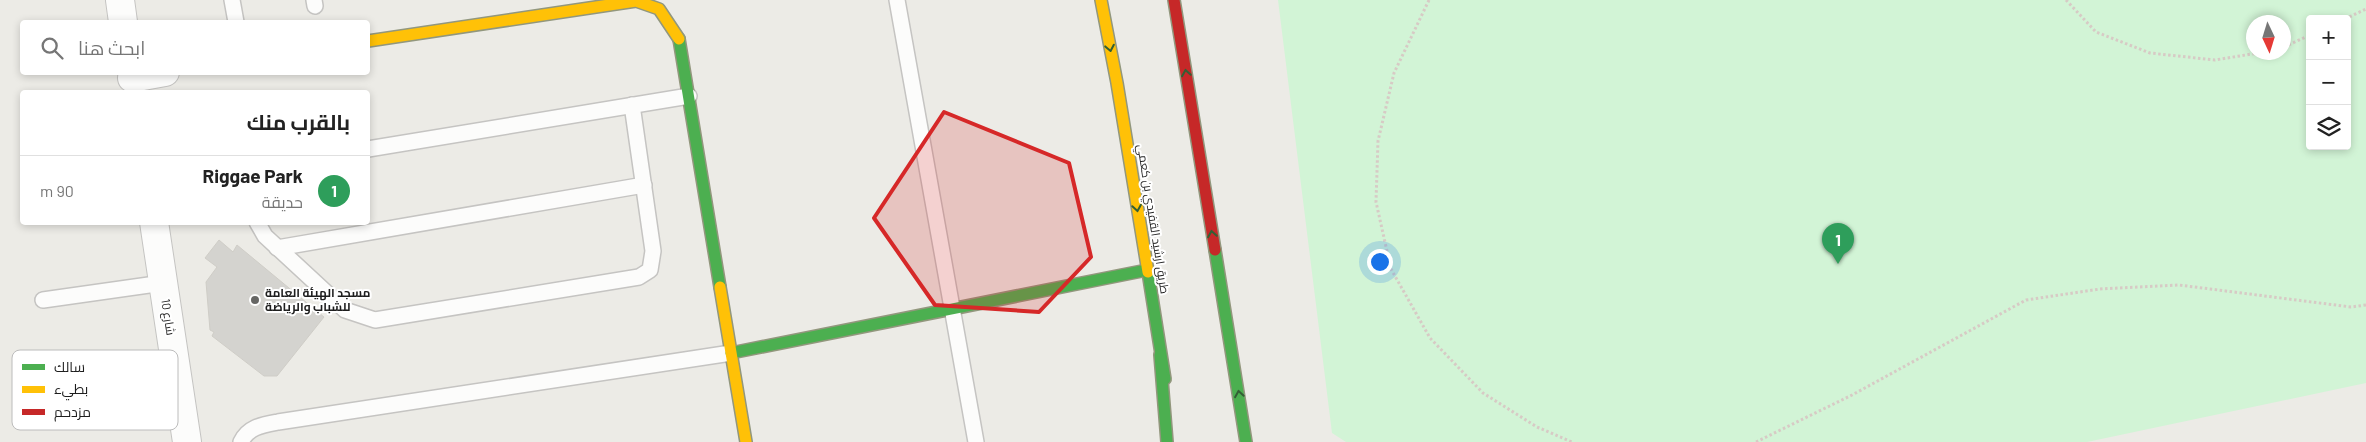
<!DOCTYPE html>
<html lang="ar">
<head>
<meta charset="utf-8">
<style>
	body { margin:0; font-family:Barlow,Cairo,sans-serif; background:#f2f2f2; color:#222; direction:rtl }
	.controls { position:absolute; right:15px; top:15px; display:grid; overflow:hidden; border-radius:5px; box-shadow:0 2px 8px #0003 }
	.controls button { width:45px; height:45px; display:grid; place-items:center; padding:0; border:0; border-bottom:1px solid #e0e0e0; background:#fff; color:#222; font:25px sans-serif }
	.compass { position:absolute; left:2246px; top:15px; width:45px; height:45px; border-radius:50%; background:#fff; box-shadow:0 2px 8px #0003; rotate:176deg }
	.you { position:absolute; left:1379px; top:261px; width:18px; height:18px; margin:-12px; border:4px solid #fff; border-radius:50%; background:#1a73e8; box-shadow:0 0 0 8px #1a73e833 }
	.badge { display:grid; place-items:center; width:32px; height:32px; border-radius:50%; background:#111827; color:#fff; font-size:16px; font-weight:700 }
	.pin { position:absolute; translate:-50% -41px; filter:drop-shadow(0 1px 2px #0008) }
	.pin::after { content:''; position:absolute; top:26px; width:18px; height:15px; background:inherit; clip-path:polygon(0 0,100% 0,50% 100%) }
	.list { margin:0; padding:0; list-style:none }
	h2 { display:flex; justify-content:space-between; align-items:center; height:65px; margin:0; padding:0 20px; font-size:21px }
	h2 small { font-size:16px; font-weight:400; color:#767676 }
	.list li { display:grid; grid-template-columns:32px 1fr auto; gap:15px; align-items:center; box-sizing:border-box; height:70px; padding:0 20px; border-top:1px solid #e0e0e0 }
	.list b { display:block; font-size:19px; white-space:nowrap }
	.list p { margin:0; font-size:16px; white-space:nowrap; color:#767676 }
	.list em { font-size:16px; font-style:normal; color:#767676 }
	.icon { flex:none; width:28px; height:28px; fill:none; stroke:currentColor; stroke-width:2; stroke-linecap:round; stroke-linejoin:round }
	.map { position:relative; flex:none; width:2366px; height:442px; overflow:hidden; direction:ltr }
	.search { position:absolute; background:#fff; box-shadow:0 2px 8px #0003; left:20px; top:20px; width:350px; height:55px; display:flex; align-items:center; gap:12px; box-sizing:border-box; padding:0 18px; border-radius:5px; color:#767676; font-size:19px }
	.panel { position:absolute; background:#fff; box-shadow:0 2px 8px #0003; left:20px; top:90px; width:350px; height:135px; border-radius:5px; direction:rtl }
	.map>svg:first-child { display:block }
</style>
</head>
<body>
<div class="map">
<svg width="2366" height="442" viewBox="0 0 2366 442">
	<rect width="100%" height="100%" fill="#ecebe6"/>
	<path fill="#d2f4d6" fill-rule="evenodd" d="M 1278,0 L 2366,0 L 2366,383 L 2087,442 L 1346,442 L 1332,433 ZM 2310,19 L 2347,19 L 2347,146 L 2310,146 ZM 2254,22 L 2284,22 L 2284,52 L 2254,52 Z"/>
	<path fill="#d4d3cf" stroke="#cfcdc7" d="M 219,240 L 233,252 L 237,245 L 324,317 L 277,376 L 264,376 L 212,336 L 214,332 L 210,330 L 206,282 L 217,267 L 205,258 Z"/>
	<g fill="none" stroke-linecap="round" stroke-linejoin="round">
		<g stroke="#c5c4c2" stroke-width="18">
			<g id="lane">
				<path d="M 232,0 L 236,22"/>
				<path d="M 314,0 L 315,6"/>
				<path d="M 897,0 L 976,442"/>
				<path d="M 368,149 L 689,96"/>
				<path d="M 257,222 L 265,236 L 345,310 L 375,320 L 639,277 L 650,270 L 653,251 L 632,105"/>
				<path d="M 277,248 L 644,185"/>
				<path d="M 43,300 L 163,283"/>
				<path d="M 241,442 C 248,427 262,425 278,422 L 731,353"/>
			</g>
		</g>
		<g stroke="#c5c4c2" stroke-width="30">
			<g id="street">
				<path d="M 120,0 L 123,22"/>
				<path d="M 132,78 L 165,72"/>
				<path d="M 154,222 L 187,442"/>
			</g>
		</g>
		<g stroke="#92977d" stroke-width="14">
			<g id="fast">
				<path d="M 679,39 L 720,287"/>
				<path d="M 1215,250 L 1246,442"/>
				<path d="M 1148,272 L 1165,379"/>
				<path d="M 731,353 L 1147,270"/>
				<path d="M 1160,355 L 1167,442"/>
			</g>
		</g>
		<g stroke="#92977d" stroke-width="14">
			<g id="slow">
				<path d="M 1101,0 L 1117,83 L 1148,272"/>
				<path d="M 368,41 L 636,1 L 659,9 L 679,39"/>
				<path d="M 720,287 L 746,442"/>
			</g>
		</g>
		<g stroke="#92977d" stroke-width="14">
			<path id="jam" d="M 1174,0 L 1215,250"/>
		</g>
		<g stroke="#d7cac5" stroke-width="3" stroke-dasharray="2.5 2.5" stroke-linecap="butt">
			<path d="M 1429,0 L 1394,73 L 1378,141 L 1376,202 L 1391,269 L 1430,338 L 1483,393 L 1537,427 L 1572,442"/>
			<path d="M 2066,0 L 2096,32 L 2150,53 L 2215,60 L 2264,52"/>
			<path d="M 2345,19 L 2366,9"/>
			<path d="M 2284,47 L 2310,35"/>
			<path d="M 1756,442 L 1852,395 L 2026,300 L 2100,289 L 2179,285 L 2351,307 L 2366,305"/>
		</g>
		<use href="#lane" stroke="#fcfcfb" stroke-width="15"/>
		<use href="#street" stroke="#fcfcfb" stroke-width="28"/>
		<use href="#fast" stroke="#4caf50" stroke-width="11"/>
		<use href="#slow" stroke="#ffc107" stroke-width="11"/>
		<use href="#jam" stroke="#c62828" stroke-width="11"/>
	</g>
	<defs><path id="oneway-chevron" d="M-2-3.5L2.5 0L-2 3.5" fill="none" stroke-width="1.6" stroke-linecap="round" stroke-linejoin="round" transform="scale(1.25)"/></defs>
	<g stroke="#335f34">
		<use href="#oneway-chevron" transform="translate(1110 48) rotate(79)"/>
		<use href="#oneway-chevron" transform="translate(1186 73) rotate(-99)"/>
		<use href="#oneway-chevron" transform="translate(1137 208) rotate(81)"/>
		<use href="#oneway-chevron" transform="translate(1212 234) rotate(-99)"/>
		<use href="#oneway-chevron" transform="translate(1239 394) rotate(-99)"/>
	</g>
	<path fill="#d62828" fill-opacity="0.2" stroke="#d62828" stroke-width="4" stroke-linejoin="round" d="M 944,112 L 1069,163 L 1091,257 L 1039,312 L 935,305 L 874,218 Z"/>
	<circle fill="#666664" stroke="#fff" stroke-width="2" cx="255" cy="300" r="5"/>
	<g text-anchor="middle" stroke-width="4" stroke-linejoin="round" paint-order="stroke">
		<g font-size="12" fill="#1e1e1e" stroke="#fff">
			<text transform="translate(1153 219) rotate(81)" y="4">طريق ارشيد القفيدي بن كعمي</text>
			<text transform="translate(168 317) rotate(81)" y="4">شارع 10</text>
		</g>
		<g font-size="12" font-weight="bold" fill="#1e1e1e" stroke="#fff" text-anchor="start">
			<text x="265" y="297">مسجد الهيئة العامة<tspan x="265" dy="14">للشباب والرياضة</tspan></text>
		</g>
	</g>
	<rect x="12" y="350" width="166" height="80" rx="8" fill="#fff" stroke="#bcbcbc" stroke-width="1"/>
	<rect x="22" y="364" width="23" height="6" fill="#4caf50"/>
	<rect x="22" y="386" width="23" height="7" fill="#ffc107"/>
	<rect x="22" y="409" width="23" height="6" fill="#c62828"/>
	<g font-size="14" fill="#1e1e1e">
		<text x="54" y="372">سالك</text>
		<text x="54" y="394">بطيء</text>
		<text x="54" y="417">مزدحم</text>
	</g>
</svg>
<div class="controls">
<button>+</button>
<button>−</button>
<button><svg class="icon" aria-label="layers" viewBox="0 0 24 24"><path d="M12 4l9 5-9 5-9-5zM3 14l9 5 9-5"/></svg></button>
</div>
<svg class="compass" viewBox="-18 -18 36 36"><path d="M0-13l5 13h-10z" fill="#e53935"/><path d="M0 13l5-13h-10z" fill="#767676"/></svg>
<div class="you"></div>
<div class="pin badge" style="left:1838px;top:264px;background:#2e9e5b">1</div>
<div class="search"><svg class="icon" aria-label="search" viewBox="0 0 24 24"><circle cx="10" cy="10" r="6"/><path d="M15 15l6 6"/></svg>ابحث هنا</div>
<section class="panel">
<h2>بالقرب منك<small></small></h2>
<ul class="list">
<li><span class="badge" style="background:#2e9e5b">1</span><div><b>Riggae Park</b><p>حديقة</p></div><em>90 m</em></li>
</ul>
</section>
</div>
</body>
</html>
